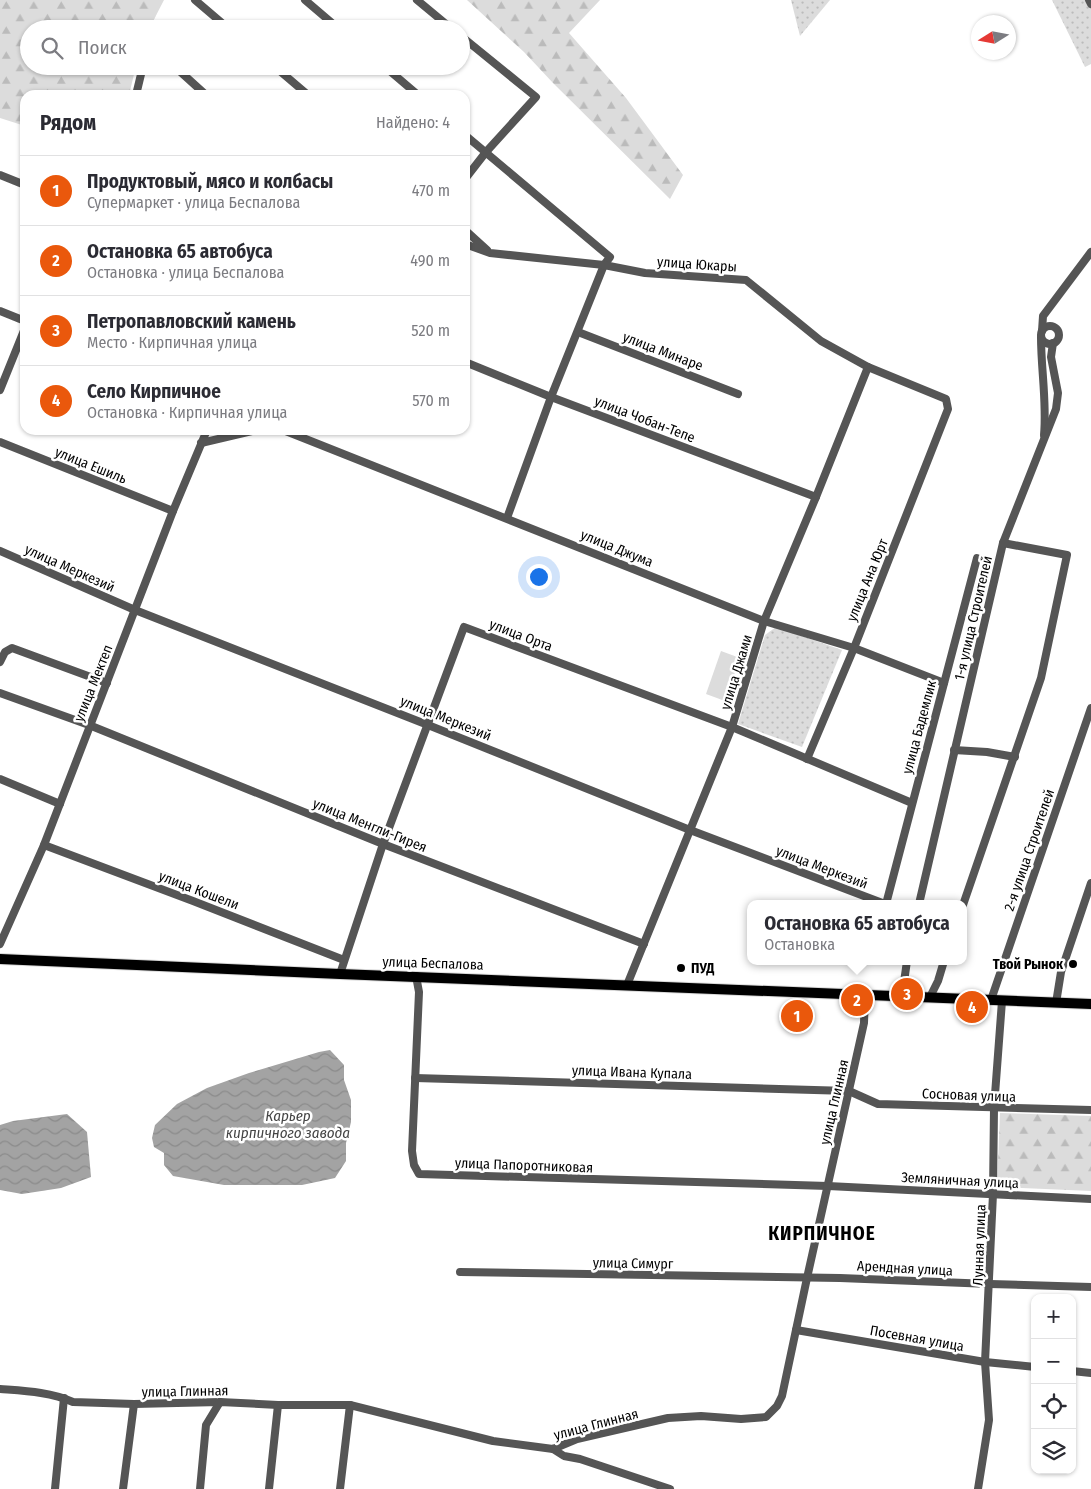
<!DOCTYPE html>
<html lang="ru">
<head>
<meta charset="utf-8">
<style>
	body { margin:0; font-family:"Fira Sans Condensed",sans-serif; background:#f2f2f3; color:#2b2b33 }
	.controls { position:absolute; right:15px; bottom:15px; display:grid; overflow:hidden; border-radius:10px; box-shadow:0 1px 4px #0004 }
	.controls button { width:45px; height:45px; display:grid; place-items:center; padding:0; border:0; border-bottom:1px solid #e1e1e2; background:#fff; color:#2b2b33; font:25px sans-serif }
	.compass { position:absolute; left:971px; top:15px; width:45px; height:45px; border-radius:50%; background:#fff; box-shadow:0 1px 4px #0004; rotate:259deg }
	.you { position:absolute; left:538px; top:576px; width:18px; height:18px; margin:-12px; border:4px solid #fff; border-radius:50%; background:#1a73e8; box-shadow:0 0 0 8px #1a73e833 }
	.badge { display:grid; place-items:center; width:32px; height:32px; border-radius:50%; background:#ea580c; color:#fff; font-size:16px; font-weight:700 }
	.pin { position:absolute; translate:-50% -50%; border:2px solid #fff; box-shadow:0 1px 5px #0006 }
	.popup { position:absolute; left:747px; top:900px; width:220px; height:65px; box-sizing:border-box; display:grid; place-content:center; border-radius:10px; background:#fff; filter:drop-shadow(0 1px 4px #0005); font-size:16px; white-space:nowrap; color:#7c7c81 }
	.popup b { font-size:19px; color:#2b2b33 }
	.popup::after { content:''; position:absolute; left:50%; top:100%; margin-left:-10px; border:10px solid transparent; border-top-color:#fff }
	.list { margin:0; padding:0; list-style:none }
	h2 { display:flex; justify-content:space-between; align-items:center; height:65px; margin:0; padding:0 20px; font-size:21px }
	h2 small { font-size:16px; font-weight:400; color:#7c7c81 }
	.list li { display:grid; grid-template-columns:32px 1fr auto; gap:15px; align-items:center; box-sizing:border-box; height:70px; padding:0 20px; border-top:1px solid #e1e1e2 }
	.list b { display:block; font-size:19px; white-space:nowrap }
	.list p { margin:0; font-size:16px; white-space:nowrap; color:#7c7c81 }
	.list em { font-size:16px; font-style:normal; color:#7c7c81 }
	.icon { flex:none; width:28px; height:28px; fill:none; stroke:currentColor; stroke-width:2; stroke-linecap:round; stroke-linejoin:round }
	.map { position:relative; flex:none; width:1091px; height:1489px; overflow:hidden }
	.search { position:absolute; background:#fff; box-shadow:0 1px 4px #0004; left:20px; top:20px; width:450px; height:55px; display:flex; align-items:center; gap:12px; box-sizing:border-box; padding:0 18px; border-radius:28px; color:#7c7c81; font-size:19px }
	.panel { position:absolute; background:#fff; box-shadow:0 1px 4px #0004; left:20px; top:90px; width:450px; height:345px; border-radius:15px }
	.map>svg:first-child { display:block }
</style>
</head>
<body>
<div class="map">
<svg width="1091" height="1489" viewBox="0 0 1091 1489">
	<defs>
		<pattern id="grass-dots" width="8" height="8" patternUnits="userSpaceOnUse" patternTransform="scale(1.25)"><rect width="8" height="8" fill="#dcdcdc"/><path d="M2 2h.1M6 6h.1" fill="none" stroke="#bbb" stroke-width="1.8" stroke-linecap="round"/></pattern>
		<pattern id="forest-firs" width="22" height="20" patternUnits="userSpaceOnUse" patternTransform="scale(1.25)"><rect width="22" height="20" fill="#dcdcdc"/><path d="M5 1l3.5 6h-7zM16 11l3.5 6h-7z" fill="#bbb"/></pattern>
		<pattern id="water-waves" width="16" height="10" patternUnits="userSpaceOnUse" patternTransform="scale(1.25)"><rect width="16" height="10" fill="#a3a3a3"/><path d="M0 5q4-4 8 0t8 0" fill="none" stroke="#8b8b8b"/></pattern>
	</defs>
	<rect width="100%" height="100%" fill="#fff"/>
	<g fill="url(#grass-dots)">
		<path d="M 791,0 L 830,0 L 800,36 Z"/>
		<path d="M 1052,0 L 1091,0 L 1091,64 L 1085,67 Z"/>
		<path d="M 776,627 L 842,650 L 802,747 L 738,724 L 765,635 Z"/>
	</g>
	<g fill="url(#forest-firs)">
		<path d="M 0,0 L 164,0 L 149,29 L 29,29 L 29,66 L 136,66 L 129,95 L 25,95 L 25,126 L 0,118 Z"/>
		<path d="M 467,0 L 600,0 L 569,33 L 626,98 L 683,175 L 670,199 L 553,83 L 524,52 Z"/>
		<path d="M 1000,1113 L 1091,1116 L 1091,1191 L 997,1187 Z"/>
	</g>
	<path fill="#dcdcdc" d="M 721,651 L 740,658 L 725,701 L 706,694 Z"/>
	<g fill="url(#water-waves)">
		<path d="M 330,1050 L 344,1065 L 344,1080 L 351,1100 L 351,1122 L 346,1143 L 346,1161 L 335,1178 L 302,1185 L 224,1185 L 173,1176 L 164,1165 L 164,1153 L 154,1147 L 152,1138 L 155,1125 L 177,1104 L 207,1088 L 249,1073 L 319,1052 Z"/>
		<path d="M 67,1114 L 87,1132 L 91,1177 L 61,1188 L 22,1194 L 0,1190 L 0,1125 L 13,1121 Z"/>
	</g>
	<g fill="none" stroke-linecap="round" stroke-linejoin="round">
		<g stroke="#dbdbdb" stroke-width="12">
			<path id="major" d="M 0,959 L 340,974 L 1091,1004"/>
		</g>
		<g stroke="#555" stroke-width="8">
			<path d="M 195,0 L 229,29"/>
			<path d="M 305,0 L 339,29"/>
			<path d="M 417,0 L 452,29"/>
			<path d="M 1089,0 L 1091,4"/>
			<path d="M 461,36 L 536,97 L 486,152 L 465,179"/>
			<path d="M 174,66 L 206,95"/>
			<path d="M 274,66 L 308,95"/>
			<path d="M 384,66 L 418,95"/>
			<path d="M 136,95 L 143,66"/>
			<path d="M 465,135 L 610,257 L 604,265 L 551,397 L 507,518"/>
			<path d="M 0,175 L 25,185"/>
			<path d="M 465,230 L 487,250"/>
			<path d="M 465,244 L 490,253 L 604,265 L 645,273 L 746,280 L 821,341 L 868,367 L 946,399 L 948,409 L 854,648 L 807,759"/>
			<path d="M 0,311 L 25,321"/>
			<circle cx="1050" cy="335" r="9"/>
			<path d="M 1042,331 L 1043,316 L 1091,252"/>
			<path d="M 578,332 L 738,394"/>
			<path d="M 1041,337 C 1041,370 1047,402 1044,435"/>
			<path d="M 465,362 L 551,397 L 816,497"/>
			<path d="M 0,390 L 25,328"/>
			<path d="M 283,430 L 764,621 L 854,648 L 944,683"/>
			<path d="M 0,442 L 173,511"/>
			<path d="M 201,443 L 257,430"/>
			<path d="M 0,551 L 135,610 L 428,725 L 690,830 L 885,904"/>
			<path d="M 0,662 L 5,652 L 12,648 L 107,683"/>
			<path d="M 0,693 L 89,725 L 383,844 L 644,944"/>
			<path d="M 954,750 L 987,752 L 1015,757"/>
			<path d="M 0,779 L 60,804"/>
			<path d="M 44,845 L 193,901 L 344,960"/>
			<path d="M 886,904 L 977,558"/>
			<path d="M 919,904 L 1003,543 L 1056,409 L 1058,393 L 1051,357 L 1053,343"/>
			<path d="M 963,905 L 1041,678 L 1067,555 L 1003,543"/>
			<path d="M 0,944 L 44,845 L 173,511 L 207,430"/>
			<path d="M 340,974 L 383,844 L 464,627 L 732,727 L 912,803"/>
			<path d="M 416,976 L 419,992 L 412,1151 L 414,1165 L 419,1174 L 828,1186 L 1091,1199"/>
			<path d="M 627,985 L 732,727 L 764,621 L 816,497 L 868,367"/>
			<path d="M 902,996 L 907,961"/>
			<path d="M 930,997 L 938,981 L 944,961"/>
			<path d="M 991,1000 L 1091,708"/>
			<path d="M 1056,1003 L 1061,972 L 1091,883"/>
			<path d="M 415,1078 L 849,1091 L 878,1104 L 1091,1110"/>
			<path d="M 460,1272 L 840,1278 L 990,1284 L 1091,1287"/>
			<path d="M 796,1330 L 985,1362 L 1035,1367"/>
			<path d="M 1072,1371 L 1091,1373"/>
			<path d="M 0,1389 C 25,1391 50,1392 73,1402 L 134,1404 L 220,1402 L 278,1405 L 350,1405 L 493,1441 L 553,1449 L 577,1439 L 668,1418 L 701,1416 L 741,1419 L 766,1417 L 777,1406 L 782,1396 L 807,1278 L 864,1023 L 865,994"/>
			<path d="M 553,1449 L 564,1456 L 580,1459 L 670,1489"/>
			<path d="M 55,1489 L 64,1398"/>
			<path d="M 123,1489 L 134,1404"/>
			<path d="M 200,1489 L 206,1425 L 220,1402"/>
			<path d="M 269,1489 L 278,1405"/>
			<path d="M 340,1489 L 350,1405"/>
			<path d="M 978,1489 L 989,1420 L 985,1362 L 993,1194 L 994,1108 L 1002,1001"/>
		</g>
		<use href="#major" stroke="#000" stroke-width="10"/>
	</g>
	<g fill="#000" stroke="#fff" stroke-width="2">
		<circle cx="1073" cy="964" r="5"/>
		<circle cx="681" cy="968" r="5"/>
	</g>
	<g text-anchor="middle" stroke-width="5" stroke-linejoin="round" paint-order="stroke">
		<g font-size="14" fill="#000" stroke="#fff">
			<text transform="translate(697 264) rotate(4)" y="5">улица Юкары</text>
			<text transform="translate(663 351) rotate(21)" y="5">улица Минаре</text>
			<text transform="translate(645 419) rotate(21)" y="5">улица Чобан-Тепе</text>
			<text transform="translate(91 465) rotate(22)" y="5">улица Ешиль</text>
			<text transform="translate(617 548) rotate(22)" y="5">улица Джума</text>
			<text transform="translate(70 568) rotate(24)" y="5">улица Меркезий</text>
			<text transform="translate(867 580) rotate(-68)" y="5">улица Ана Юрт</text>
			<text transform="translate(973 618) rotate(-77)" y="5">1-я улица Строителей</text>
			<text transform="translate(521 635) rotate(21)" y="5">улица Орта</text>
			<text transform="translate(736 672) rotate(-73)" y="5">улица Джами</text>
			<text transform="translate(93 683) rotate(-68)" y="5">улица Мектеп</text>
			<text transform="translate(446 718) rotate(22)" y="5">улица Меркезий</text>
			<text transform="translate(919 727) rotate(-75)" y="5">улица Бадемлик</text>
			<text transform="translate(370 825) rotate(22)" y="5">улица Менгли-Гирея</text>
			<text transform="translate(1029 850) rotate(-71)" y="5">2-я улица Строителей</text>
			<text transform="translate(822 867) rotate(21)" y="5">улица Меркезий</text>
			<text transform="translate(199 890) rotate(21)" y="5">улица Кошели</text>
			<text transform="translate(433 963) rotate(2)" y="5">улица Беспалова</text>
			<text transform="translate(632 1072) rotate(2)" y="5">улица Ивана Купала</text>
			<text transform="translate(969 1095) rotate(2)" y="5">Сосновая улица</text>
			<text transform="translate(834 1102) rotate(-77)" y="5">улица Глинная</text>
			<text transform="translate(524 1165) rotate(2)" y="5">улица Папоротниковая</text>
			<text transform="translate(960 1180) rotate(3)" y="5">Земляничная улица</text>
			<text transform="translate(979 1245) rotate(-88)" y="5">Лунная улица</text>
			<text transform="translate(633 1263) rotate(1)" y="5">улица Симург</text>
			<text transform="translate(905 1268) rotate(3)" y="5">Арендная улица</text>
			<text transform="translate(917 1338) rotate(10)" y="5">Посевная улица</text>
			<text transform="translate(185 1391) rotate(-1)" y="5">улица Глинная</text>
			<text transform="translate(596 1424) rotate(-15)" y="5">улица Глинная</text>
		</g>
		<g font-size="14" font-weight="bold" fill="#000" stroke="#fff" text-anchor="end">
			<text x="1063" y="969">Твой Рынок</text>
			<text x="691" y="973" text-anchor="start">ПУД</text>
		</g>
		<g font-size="15" font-style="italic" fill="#444" stroke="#fff">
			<text x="288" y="1121">Карьер<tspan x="288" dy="17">кирпичного завода</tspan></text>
		</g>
		<g font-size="19" font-weight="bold" letter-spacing="1" fill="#000" stroke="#fff">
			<text x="822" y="1240">КИРПИЧНОЕ</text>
		</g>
	</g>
</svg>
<div class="controls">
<button>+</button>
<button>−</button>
<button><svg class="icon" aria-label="locate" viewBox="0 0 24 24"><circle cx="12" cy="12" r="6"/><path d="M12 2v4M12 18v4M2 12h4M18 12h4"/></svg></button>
<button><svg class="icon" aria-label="layers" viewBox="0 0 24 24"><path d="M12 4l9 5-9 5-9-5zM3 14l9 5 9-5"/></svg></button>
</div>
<svg class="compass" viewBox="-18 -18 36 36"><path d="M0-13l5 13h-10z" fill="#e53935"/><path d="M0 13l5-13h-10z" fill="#7c7c81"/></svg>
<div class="you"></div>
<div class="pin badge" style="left:797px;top:1016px">1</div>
<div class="pin badge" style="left:857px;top:1000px">2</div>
<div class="popup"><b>Остановка 65 автобуса</b>Остановка</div>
<div class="pin badge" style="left:907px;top:994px">3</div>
<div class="pin badge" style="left:972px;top:1007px">4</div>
<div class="search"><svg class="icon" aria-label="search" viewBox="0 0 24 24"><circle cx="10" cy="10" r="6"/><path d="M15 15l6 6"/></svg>Поиск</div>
<section class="panel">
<h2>Рядом<small>Найдено: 4</small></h2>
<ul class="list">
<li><span class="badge">1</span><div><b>Продуктовый, мясо и колбасы</b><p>Супермаркет · улица Беспалова</p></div><em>470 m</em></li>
<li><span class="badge">2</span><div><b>Остановка 65 автобуса</b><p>Остановка · улица Беспалова</p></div><em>490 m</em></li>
<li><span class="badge">3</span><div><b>Петропавловский камень</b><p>Место · Кирпичная улица</p></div><em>520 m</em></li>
<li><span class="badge">4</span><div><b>Село Кирпичное</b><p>Остановка · Кирпичная улица</p></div><em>570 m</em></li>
</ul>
</section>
</div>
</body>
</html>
